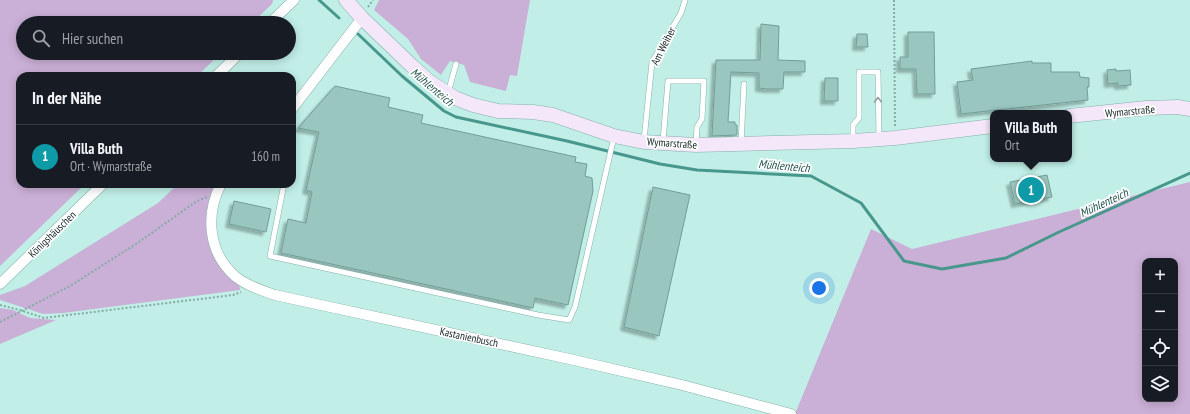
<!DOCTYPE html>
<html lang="de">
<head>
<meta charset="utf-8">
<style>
	body { margin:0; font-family:"PT Sans Narrow",sans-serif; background:#242831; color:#f1f3f6 }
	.controls { position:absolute; right:12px; bottom:12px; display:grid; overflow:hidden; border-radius:8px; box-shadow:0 2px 10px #0003 }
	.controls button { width:36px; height:36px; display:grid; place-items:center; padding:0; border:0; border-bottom:1px solid #363941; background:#171b24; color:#f1f3f6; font:20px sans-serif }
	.you { position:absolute; left:819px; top:288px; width:14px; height:14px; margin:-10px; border:3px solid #fff; border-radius:50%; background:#1a73e8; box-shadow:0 0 0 6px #1a73e833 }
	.badge { display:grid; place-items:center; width:26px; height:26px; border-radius:50%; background:#0b8043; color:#fff; font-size:13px; font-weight:700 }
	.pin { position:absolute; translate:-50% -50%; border:2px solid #fff; box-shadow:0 1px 4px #0006 }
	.popup { position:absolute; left:990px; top:110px; width:82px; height:52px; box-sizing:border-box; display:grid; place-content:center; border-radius:8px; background:#171b24; filter:drop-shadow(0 1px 3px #0005); font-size:13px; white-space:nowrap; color:#9ea1a6 }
	.popup b { font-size:15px; color:#f1f3f6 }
	.popup::after { content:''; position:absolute; left:50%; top:100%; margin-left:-8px; border:8px solid transparent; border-top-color:#171b24 }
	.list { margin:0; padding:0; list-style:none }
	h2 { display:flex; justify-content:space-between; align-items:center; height:52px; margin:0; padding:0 16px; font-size:17px }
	h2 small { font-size:13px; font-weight:400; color:#9ea1a6 }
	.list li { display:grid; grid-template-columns:26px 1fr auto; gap:12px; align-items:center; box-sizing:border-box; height:64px; padding:0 16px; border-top:1px solid #363941 }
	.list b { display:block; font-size:15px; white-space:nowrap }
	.list p { margin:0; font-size:13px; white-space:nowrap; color:#9ea1a6 }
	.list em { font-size:13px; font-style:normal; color:#9ea1a6 }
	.icon { flex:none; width:22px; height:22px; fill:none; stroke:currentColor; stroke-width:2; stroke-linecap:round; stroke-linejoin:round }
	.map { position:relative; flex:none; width:1190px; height:414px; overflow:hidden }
	.search { position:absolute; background:#171b24; box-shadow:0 2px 10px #0003; left:16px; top:16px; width:280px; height:44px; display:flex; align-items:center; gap:10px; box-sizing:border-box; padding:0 14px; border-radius:22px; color:#9ea1a6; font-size:15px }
	.panel { position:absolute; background:#171b24; box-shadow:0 2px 10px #0003; left:16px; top:72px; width:280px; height:116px; border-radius:12px }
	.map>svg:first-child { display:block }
</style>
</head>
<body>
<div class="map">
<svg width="1190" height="414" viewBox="0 0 1190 414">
	<defs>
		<filter id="shadow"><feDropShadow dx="-3.5" dy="3.5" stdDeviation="1" flood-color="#0004"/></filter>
	</defs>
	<rect width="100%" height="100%" fill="#c1efe7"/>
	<g fill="#cab0d6" fill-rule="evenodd">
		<path d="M 0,0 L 273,0 L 272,4 L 252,23 L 23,23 L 23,53 L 221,53 L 197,76 L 20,76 L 20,184 L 85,184 L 0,266 Z"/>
		<path d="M 379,0 L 530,0 L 517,76 L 510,75 L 506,91 L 470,82 L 464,65 L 450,61 L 441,75 L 421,59 L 408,39 L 374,10 Z"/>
		<path d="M 1190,182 L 1190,414 L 795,414 L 871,229 L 912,249 ZM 1145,261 L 1175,261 L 1175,399 L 1145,399 Z"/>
		<path d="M 178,184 L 219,184 L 207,224 L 239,283 L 240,290 L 63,313 L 43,314 L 0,300 L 0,295 L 25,286 L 158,203 Z"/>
		<path d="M 0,308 L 13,310 L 30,318 L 56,320 L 0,344 Z"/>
	</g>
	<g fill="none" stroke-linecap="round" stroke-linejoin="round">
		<g stroke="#48978d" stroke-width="3">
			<path d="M 319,0 L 339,18"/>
			<path d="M 358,34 L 402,76 L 444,111 L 456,117 L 567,141 L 660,164 L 697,170 L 811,176 L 861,203 L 904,261 L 942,269 L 1006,258 L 1059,232 L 1190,173"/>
		</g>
	</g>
	<g fill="#9ac6c0" stroke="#729d97" filter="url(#shadow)">
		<path d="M 761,24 L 779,26 L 778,60 L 805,61 L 805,72 L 784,72 L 783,89 L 767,89 L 759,88 L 759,73 L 731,72 L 728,122 L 735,122 L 735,125 L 737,125 L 737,135 L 712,136 L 716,60 L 760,60 Z"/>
		<path d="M 908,32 L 934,32 L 935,94 L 917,94 L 916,69 L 900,69 L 900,57 L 908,57 Z"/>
		<path d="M 857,34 L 867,34 L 868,47 L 856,47 Z"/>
		<path d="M 1032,61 L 1032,63 L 1051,63 L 1051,72 L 1079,72 L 1080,77 L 1089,78 L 1089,87 L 1087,87 L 1088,100 L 961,114 L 957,82 L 973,80 L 971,69 Z"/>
		<path d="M 1116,69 L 1116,71 L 1130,70 L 1131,85 L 1118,86 L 1118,83 L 1108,84 L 1107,70 Z"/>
		<path d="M 825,78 L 838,78 L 838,101 L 824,101 Z"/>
		<path d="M 335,86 L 390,98 L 388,107 L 423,115 L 421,123 L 576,157 L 575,162 L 587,164 L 585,176 L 592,178 L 593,191 L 568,305 L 535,298 L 533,308 L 281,253 L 288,219 L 306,223 L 312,192 L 306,190 L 319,132 L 298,128 Z"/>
		<path d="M 1047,175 L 1052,197 L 1015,204 L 1010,182 Z"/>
		<path d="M 653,187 L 690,195 L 659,336 L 624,327 Z"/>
		<path d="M 234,201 L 271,209 L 266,232 L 229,224 Z"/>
	</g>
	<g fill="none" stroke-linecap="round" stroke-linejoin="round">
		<g stroke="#85b0aa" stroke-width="6">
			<g id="service">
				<path d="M 448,93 L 456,64"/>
				<path d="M 853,139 L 853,125 L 859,118 L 859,72 L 878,72 L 879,138"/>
				<path d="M 644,140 L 652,62 L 681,13 L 685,0"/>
				<path d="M 663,141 L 668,81 L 704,81 L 702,119 L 697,127 L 696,144"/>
				<path d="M 741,143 L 744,84"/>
				<path d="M 284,184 L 270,256 L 538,315 L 569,320 L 575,307 L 614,137"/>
			</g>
		</g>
		<g stroke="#85b0aa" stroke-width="11">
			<g id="minor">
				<path d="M 270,23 L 294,0"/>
				<path d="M 216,76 L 240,53"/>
				<path d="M 292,109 L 362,18"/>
				<path d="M 221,184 C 205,215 208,253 236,277 C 247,286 261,290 275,295 L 574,360 L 682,385 L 791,414"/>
				<path d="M 0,284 L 103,184"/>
			</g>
		</g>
		<g stroke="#85b0aa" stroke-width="15">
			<g id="secondary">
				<path d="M 346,0 L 362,18 L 412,66 L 430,82 L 455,98 L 473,105 L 498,111 L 533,112 L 553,115 L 614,136 L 644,142 L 696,145 L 853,141 L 895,138 L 993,126"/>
				<path d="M 1069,116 L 1146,108 L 1178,107 L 1190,109"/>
			</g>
		</g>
		<g stroke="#86aaa4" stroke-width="2" stroke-dasharray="2 2" stroke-linecap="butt">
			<path d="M 894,0 L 895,127"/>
			<path d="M 368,7 L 373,0"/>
			<path d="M 0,305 L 23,311 L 44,318 L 233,295 L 241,292"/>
			<path d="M 0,322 L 70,286 L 136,244 L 197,201 L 207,197"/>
		</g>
		<use href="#service" stroke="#fff" stroke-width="5"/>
		<use href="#minor" stroke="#fff" stroke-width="10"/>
		<use href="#secondary" stroke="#f3e7f9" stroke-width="14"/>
	</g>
	<defs><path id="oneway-chevron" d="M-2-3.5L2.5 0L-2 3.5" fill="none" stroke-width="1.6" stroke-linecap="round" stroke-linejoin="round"/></defs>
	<use stroke="#959d9c" href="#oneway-chevron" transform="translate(878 100) rotate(-91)"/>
	<g text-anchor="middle" stroke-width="3.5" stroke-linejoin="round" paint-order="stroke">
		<g font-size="11" fill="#142623" stroke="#fff">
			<text transform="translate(663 46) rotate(-63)" y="4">Am Weiher</text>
			<text transform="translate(1130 111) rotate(-5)" y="4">Wymarstraße</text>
			<text transform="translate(672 143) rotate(4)" y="4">Wymarstraße</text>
			<text transform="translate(52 234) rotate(-44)" y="4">Königshäuschen</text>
			<text transform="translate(469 337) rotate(12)" y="4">Kastanienbusch</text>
		</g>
		<g font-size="12" font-style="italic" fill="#285751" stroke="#fff">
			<text transform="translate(432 87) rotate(40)" y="4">Mühlenteich</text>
			<text transform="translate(784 166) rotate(5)" y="4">Mühlenteich</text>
			<text transform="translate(1104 203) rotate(-25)" y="4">Mühlenteich</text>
		</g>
	</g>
</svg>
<div class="controls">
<button>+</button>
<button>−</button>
<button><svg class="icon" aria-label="locate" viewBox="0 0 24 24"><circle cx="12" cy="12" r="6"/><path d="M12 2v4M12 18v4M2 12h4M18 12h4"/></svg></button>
<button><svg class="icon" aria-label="layers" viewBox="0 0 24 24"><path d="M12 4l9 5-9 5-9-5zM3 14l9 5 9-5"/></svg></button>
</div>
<div class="you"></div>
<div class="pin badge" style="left:1031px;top:190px;background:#0f9aa8">1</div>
<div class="popup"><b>Villa Buth</b>Ort</div>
<div class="search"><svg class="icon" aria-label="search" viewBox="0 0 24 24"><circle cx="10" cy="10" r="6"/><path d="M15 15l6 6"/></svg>Hier suchen</div>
<section class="panel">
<h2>In der Nähe<small></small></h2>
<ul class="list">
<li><span class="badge" style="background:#0f9aa8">1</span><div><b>Villa Buth</b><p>Ort · Wymarstraße</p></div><em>160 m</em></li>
</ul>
</section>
</div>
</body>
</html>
